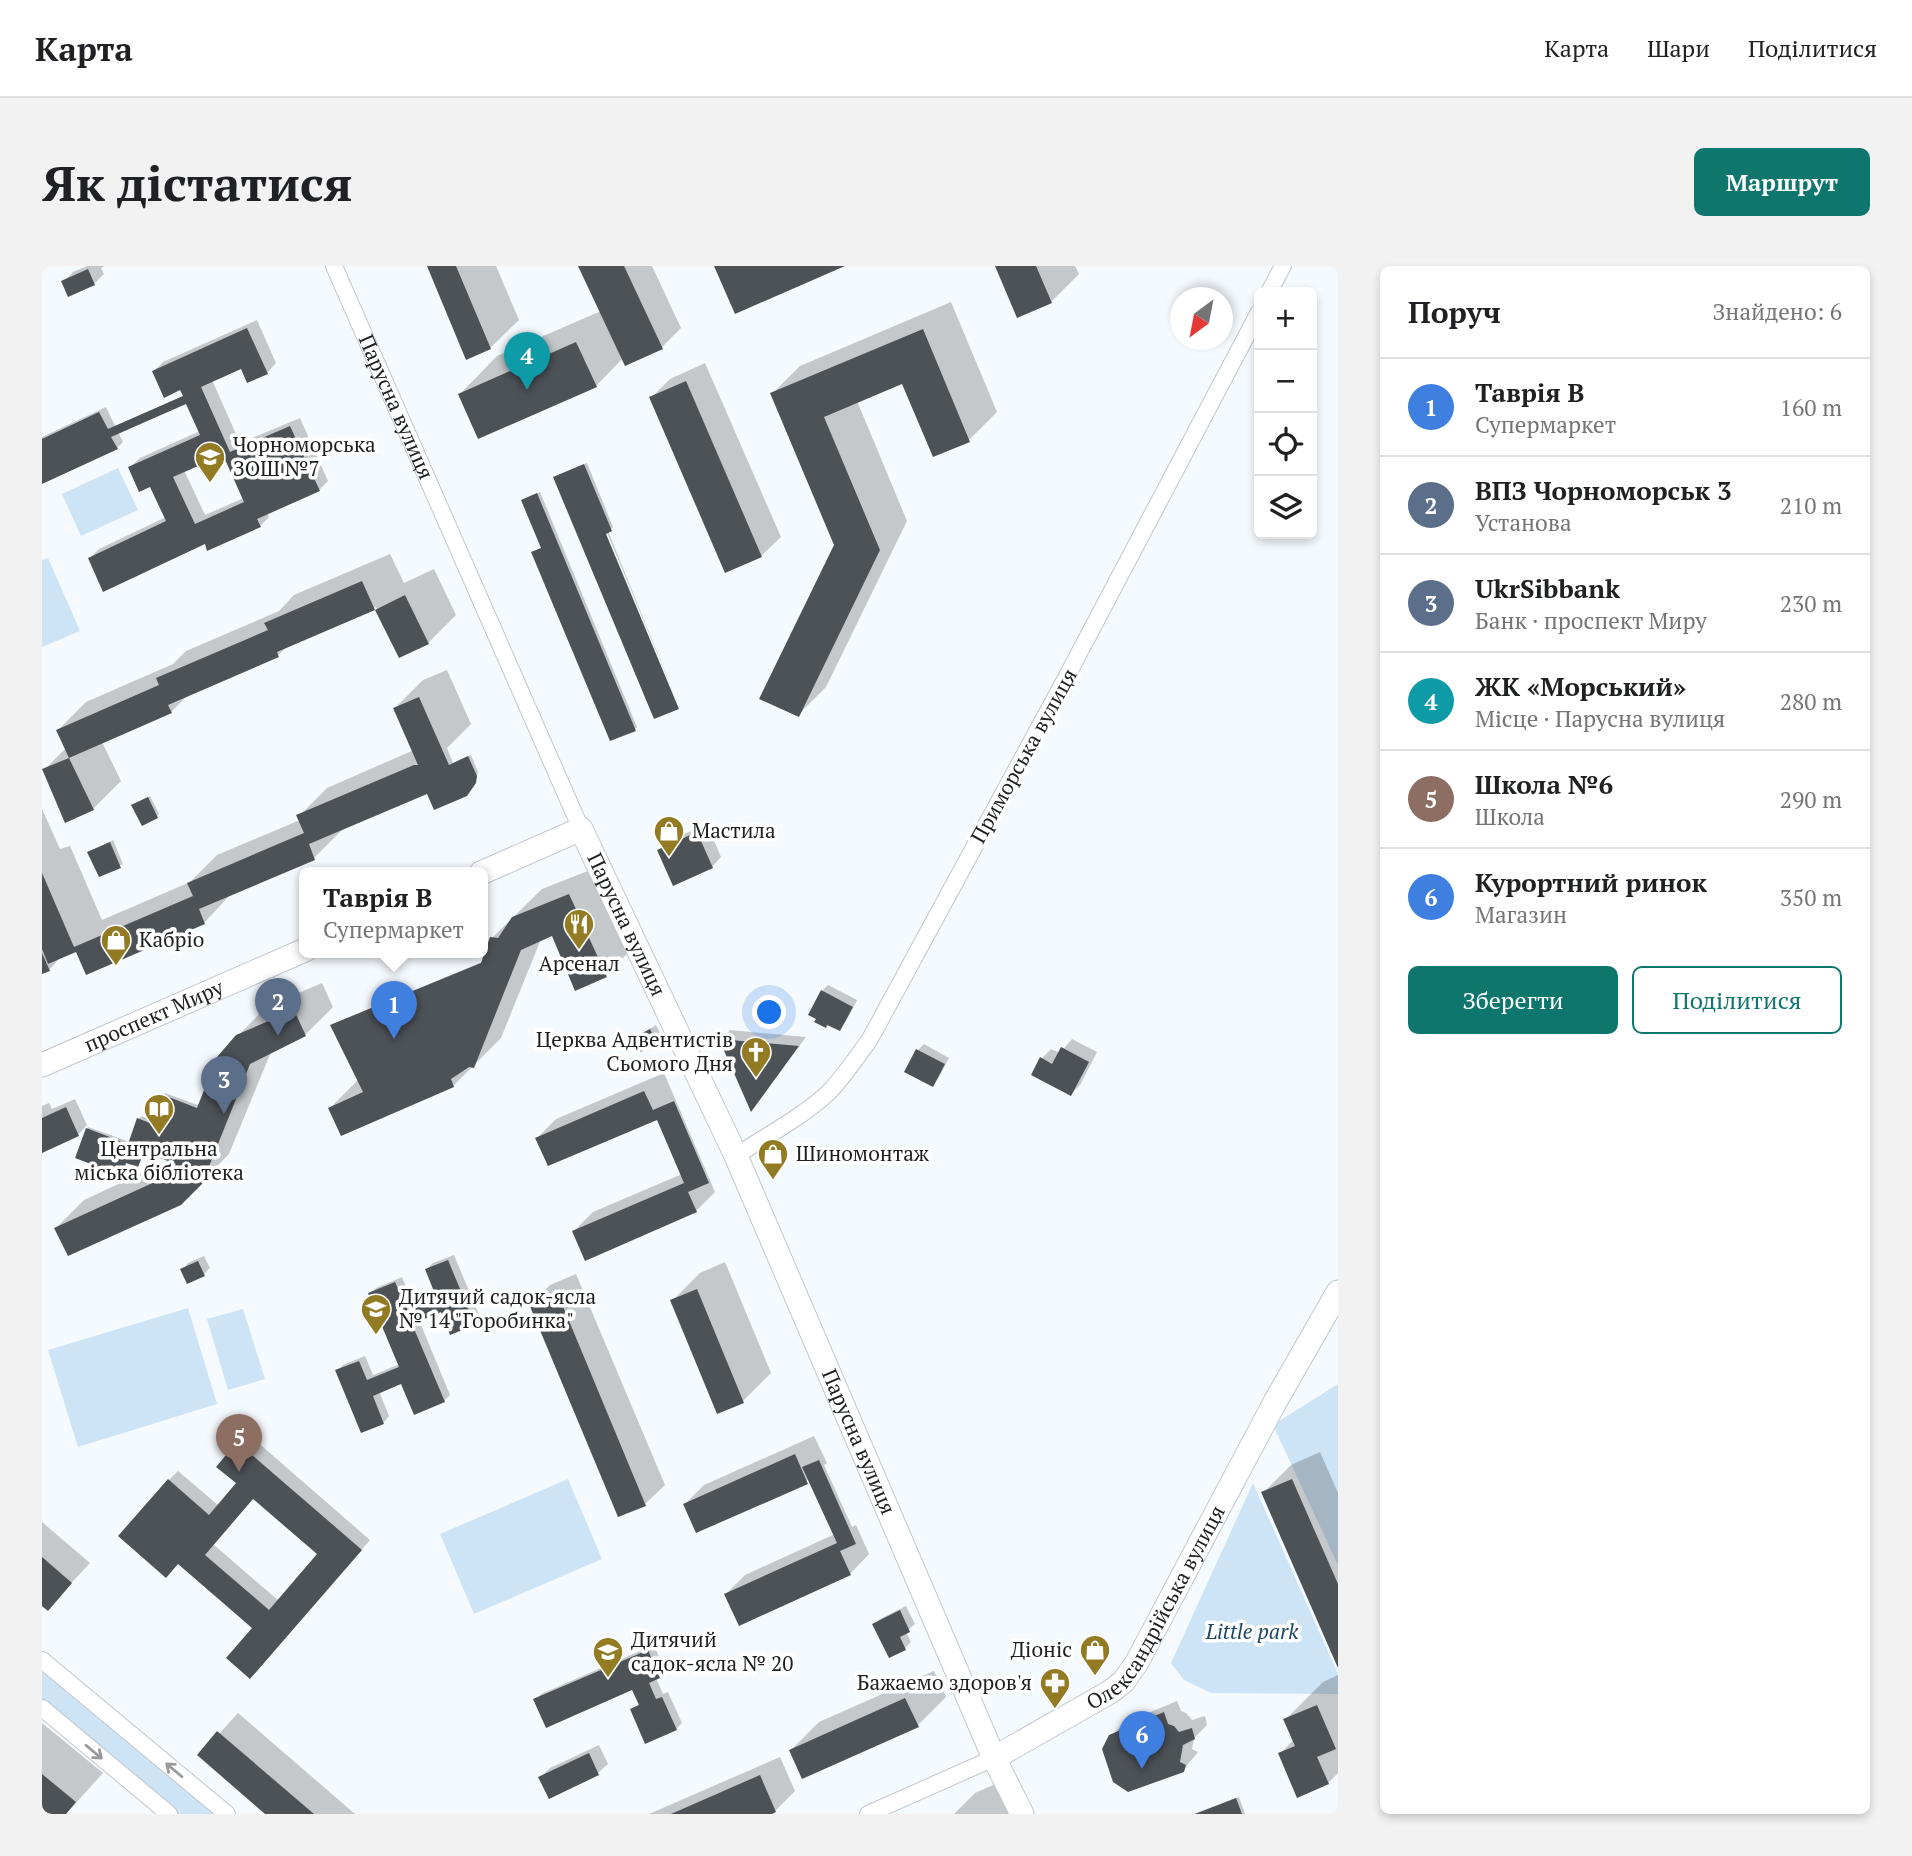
<!DOCTYPE html>
<html lang="uk">
<head>
<meta charset="utf-8">
<style>
	body { margin:0; font-family:"PT Serif",serif; background:#f2f2f2; color:#202124 }
	.controls { position:absolute; right:21px; top:21px; display:grid; overflow:hidden; border-radius:10px; box-shadow:0 4px 10px #0003 }
	.controls button { width:63px; height:63px; display:grid; place-items:center; padding:0; border:0; border-bottom:2px solid #e0e0e0; background:#fff; color:#202124; font:35px sans-serif }
	.compass { position:absolute; left:1128px; top:21px; width:63px; height:63px; border-radius:50%; background:#fff; box-shadow:0 4px 10px #0003; rotate:212deg }
	.you { position:absolute; left:728px; top:747px; width:24px; height:24px; margin:-18px; border:5px solid #fff; border-radius:50%; background:#1a73e8; box-shadow:0 0 0 10px #1a73e833 }
	.badge { display:grid; place-items:center; width:46px; height:46px; border-radius:50%; background:#0f766e; color:#fff; font-size:23px; font-weight:700 }
	.pin { position:absolute; translate:-50% -58px; filter:drop-shadow(0 2px 4px #0008) }
	.pin::after { content:''; position:absolute; top:37px; width:24px; height:21px; background:inherit; clip-path:polygon(0 0,100% 0,50% 100%) }
	.popup { position:absolute; left:257px; top:601px; width:189px; height:91px; box-sizing:border-box; display:grid; place-content:center; border-radius:10px; background:#fff; filter:drop-shadow(0 2px 5px #0005); font-size:23px; white-space:nowrap; color:#757577 }
	.popup b { font-size:26px; color:#202124 }
	.popup::after { content:''; position:absolute; left:50%; top:100%; margin-left:-14px; border:14px solid transparent; border-top-color:#fff }
	.list { margin:0; padding:0; list-style:none }
	h2 { display:flex; justify-content:space-between; align-items:center; height:91px; margin:0; padding:0 28px; font-size:30px }
	h2 small { font-size:23px; font-weight:400; color:#757577 }
	.list li { display:grid; grid-template-columns:46px 1fr auto; gap:21px; align-items:center; box-sizing:border-box; height:98px; padding:0 28px; border-top:2px solid #e0e0e0 }
	.list b { display:block; font-size:26px; white-space:nowrap }
	.list p { margin:0; font-size:23px; white-space:nowrap; color:#757577 }
	.list em { font-size:23px; font-style:normal; color:#757577 }
	.actions { display:flex; gap:14px; padding:21px 28px }
	.actions a { flex:1; padding:16px 0; border:2px solid #0f766e; border-radius:10px; text-align:center; font-size:24px; color:#0f766e }
	.actions .main { background:#0f766e; color:#fff }
	.icon { flex:none; width:38px; height:38px; fill:none; stroke:currentColor; stroke-width:2; stroke-linecap:round; stroke-linejoin:round }
	.map { position:relative; flex:none; width:1296px; height:1548px; overflow:hidden; border-radius:10px }
	header { display:flex; align-items:center; gap:42px; box-sizing:border-box; height:98px; padding:0 35px; background:#fff; border-bottom:2px solid #e0e0e0 }
	header strong { font-size:33px }
	nav { display:flex; gap:38px; margin-inline-start:auto; font-size:24px }
	.intro { display:flex; align-items:center; justify-content:space-between; box-sizing:border-box; height:168px; padding:0 42px }
	h1 { margin:0; font-size:49px }
	.button { padding:18px 32px; border-radius:10px; background:#0f766e; color:#fff; font-size:24px; font-weight:700 }
	main { display:flex; gap:42px; padding:0 42px }
	aside { flex:1; background:#fff; border-radius:10px; box-shadow:0 4px 10px #0003 }
	.map>svg:first-child { display:block }
</style>
</head>
<body>
<header>
<strong>Карта</strong>
<nav><a>Карта</a><a>Шари</a><a>Поділитися</a></nav>
</header>
<div class="intro"><h1>Як дістатися</h1><a class="button">Маршрут</a></div>
<main>
<div class="map">
<svg width="1296" height="1548" viewBox="0 0 1296 1548">
	<rect width="100%" height="100%" fill="#f5fafe"/>
	<g fill="#cde3f6">
		<path d="M 76,202 L 96,244 L 39,270 L 20,228 Z"/>
		<path d="M 6,292 L 38,365 L 0,381 L 0,294 Z"/>
		<path d="M 146,1042 L 175,1138 L 36,1181 L 6,1084 Z"/>
		<path d="M 201,1043 L 223,1113 L 186,1124 L 165,1053 Z"/>
		<path d="M 1296,1118 L 1296,1299 L 1231,1159 Z"/>
		<path d="M 526,1213 L 560,1293 L 432,1348 L 398,1268 Z"/>
		<path d="M 1211,1217 L 1296,1408 L 1296,1428 L 1169,1427 L 1142,1414 L 1129,1397 Z"/>
		<path d="M 0,1400 L 177,1548 L 136,1548 L 0,1434 Z"/>
	</g>
	<g fill="#0003" fill-rule="evenodd">
		<path d="M 45,0 L 63,0 L 59,2 L 62,8 L 52,18 L 21,16 L 31,6 Z"/>
		<path d="M 387,0 L 454,0 L 477,54 L 448,82 Z"/>
		<path d="M 538,0 L 610,0 L 639,62 L 620,81 L 581,92 L 554,120 L 418,128 L 455,90 L 559,45 Z"/>
		<path d="M 955,0 L 1033,0 L 1037,8 L 1009,36 Z"/>
		<path d="M 909,36 L 955,146 L 927,174 L 892,189 L 861,116 L 815,135 L 865,255 L 784,421 L 756,449 L 794,279 L 730,128 L 758,100 Z"/>
		<path d="M 215,54 L 234,97 L 225,107 L 200,101 L 170,114 L 198,177 L 258,152 L 286,215 L 277,224 L 225,247 L 227,251 L 218,260 L 164,276 L 48,292 L 57,283 L 124,251 L 109,219 L 88,201 L 98,192 L 158,165 L 145,135 L 76,166 L 81,176 L 75,182 L 0,216 L 0,171 L 64,141 L 73,160 L 142,130 L 139,122 L 112,105 L 121,96 ZM 182,186 L 202,232 L 163,249 L 142,204 Z"/>
		<path d="M 663,97 L 739,271 L 719,290 L 609,132 L 628,113 Z"/>
		<path d="M 545,197 L 571,261 L 566,265 L 637,440 L 562,259 L 516,209 Z"/>
		<path d="M 498,226 L 595,461 L 593,463 L 492,286 L 500,281 L 481,234 Z"/>
		<path d="M 348,288 L 362,317 L 392,303 L 414,349 L 386,377 L 357,390 L 334,341 L 247,379 L 236,389 L 147,428 L 129,446 L 60,476 L 79,515 L 51,543 L 2,504 L 24,482 L 16,464 L 44,436 L 131,398 L 144,385 L 237,345 L 252,329 Z"/>
		<path d="M 405,404 L 429,458 L 405,482 L 411,497 L 429,489 L 436,506 L 432,520 L 386,526 L 300,562 L 300,564 L 272,592 L 190,627 L 162,657 L 35,683 L 15,692 L 16,694 L 7,704 L 0,706 L 0,543 L 18,583 L 28,580 L 60,654 L 148,616 L 175,589 L 258,554 L 257,550 L 285,522 L 372,484 L 353,442 L 381,414 Z"/>
		<path d="M 108,530 L 117,548 L 115,550 L 94,537 Z"/>
		<path d="M 665,558 L 679,591 L 670,601 L 617,584 L 627,575 Z"/>
		<path d="M 71,574 L 81,598 L 58,609 L 47,586 Z"/>
		<path d="M 556,601 L 592,681 L 564,709 L 511,667 L 499,673 L 459,772 L 411,820 L 288,842 L 317,813 L 290,759 L 293,757 L 440,696 L 450,672 L 500,623 Z"/>
		<path d="M 280,717 L 291,741 L 263,769 L 229,786 L 187,888 L 138,938 L 14,962 L 42,934 L 128,894 L 102,884 L 85,895 L 79,908 L 35,891 L 46,861 L 88,876 L 97,853 L 99,850 L 111,855 L 123,827 L 158,840 L 196,770 L 224,741 Z"/>
		<path d="M 786,719 L 815,734 L 803,757 L 797,763 L 780,725 Z"/>
		<path d="M 614,759 L 620,770 L 614,776 L 593,772 Z"/>
		<path d="M 688,764 L 764,771 L 710,843 L 679,774 Z"/>
		<path d="M 1030,773 L 1055,786 L 1038,819 L 1029,828 L 1000,792 L 1009,783 L 1018,787 Z"/>
		<path d="M 882,778 L 907,792 L 896,813 L 890,819 L 876,784 Z"/>
		<path d="M 622,807 L 673,926 L 654,945 L 532,965 L 551,946 L 640,908 L 616,851 L 495,872 L 514,853 Z"/>
		<path d="M 33,833 L 45,859 L 36,869 L 0,885 L 0,840 L 7,837 L 10,843 Z"/>
		<path d="M 412,989 L 438,1051 L 432,1057 L 400,1044 L 377,1054 L 408,1129 L 402,1135 L 360,1116 L 337,1125 L 347,1150 L 342,1156 L 320,1165 L 295,1105 L 301,1099 L 323,1090 L 331,1109 L 358,1098 L 328,1028 L 334,1022 L 360,1011 L 372,1040 L 396,1030 L 385,1003 L 391,997 Z"/>
		<path d="M 162,990 L 168,1002 L 162,1008 L 141,1003 L 146,997 Z"/>
		<path d="M 683,996 L 729,1107 L 701,1135 L 630,1035 L 658,1007 Z"/>
		<path d="M 534,1008 L 623,1219 L 603,1238 L 489,1038 L 508,1019 Z"/>
		<path d="M 206,1168 L 328,1274 L 217,1401 L 213,1362 L 137,1296 L 127,1214 L 136,1205 L 177,1240 L 196,1217 L 197,1178 ZM 212,1231 L 278,1288 L 237,1335 L 171,1278 Z"/>
		<path d="M 772,1170 L 785,1197 L 782,1199 L 810,1261 L 814,1259 L 827,1288 L 808,1308 L 684,1328 L 703,1309 L 793,1268 L 768,1213 L 655,1265 L 643,1238 L 662,1219 Z"/>
		<path d="M 1278,1186 L 1296,1227 L 1296,1397 L 1221,1227 L 1249,1199 Z"/>
		<path d="M 0,1256 L 48,1297 L 6,1342 L 0,1338 Z"/>
		<path d="M 864,1340 L 873,1358 L 864,1366 L 869,1376 L 863,1382 L 848,1390 L 832,1359 L 838,1353 Z"/>
		<path d="M 612,1379 L 623,1405 L 614,1412 L 621,1428 L 626,1426 L 640,1457 L 634,1463 L 590,1443 L 598,1437 L 591,1422 L 493,1434 L 499,1428 Z"/>
		<path d="M 892,1405 L 904,1431 L 876,1459 L 749,1484 L 777,1456 Z"/>
		<path d="M 1296,1409 L 1296,1507 L 1286,1517 L 1238,1488 L 1252,1473 L 1243,1454 L 1281,1416 Z"/>
		<path d="M 1135,1435 L 1139,1445 L 1144,1447 L 1150,1454 L 1163,1450 L 1165,1459 L 1152,1472 L 1150,1483 L 1156,1486 L 1141,1504 L 1069,1470 L 1082,1457 Z"/>
		<path d="M 196,1447 L 313,1548 L 226,1548 L 158,1489 Z"/>
		<path d="M 0,1457 L 61,1507 L 24,1548 L 0,1547 Z"/>
		<path d="M 557,1479 L 566,1498 L 556,1507 L 507,1530 L 498,1512 L 508,1502 Z"/>
		<path d="M 738,1491 L 753,1525 L 733,1545 L 726,1548 L 607,1548 Z"/>
		<path d="M 962,1514 L 977,1548 L 912,1548 L 933,1527 Z"/>
		<path d="M 1197,1531 L 1203,1548 L 1151,1548 Z"/>
	</g>
	<g fill="#4d5257" fill-rule="evenodd">
		<path d="M 385,0 L 414,0 L 449,83 L 424,94 Z"/>
		<path d="M 536,0 L 582,0 L 621,83 L 583,100 Z"/>
		<path d="M 672,0 L 803,0 L 693,48 Z"/>
		<path d="M 953,0 L 994,0 L 1010,37 L 975,52 Z"/>
		<path d="M 46,3 L 53,19 L 26,31 L 19,15 Z"/>
		<path d="M 205,62 L 226,108 L 205,117 L 199,103 L 159,121 L 188,186 L 248,160 L 278,225 L 215,253 L 219,261 L 165,285 L 163,278 L 61,326 L 46,292 L 124,255 L 108,221 L 97,226 L 86,201 L 158,169 L 144,138 L 69,171 L 76,183 L 0,218 L 0,173 L 57,146 L 66,163 L 141,130 L 138,124 L 122,132 L 110,105 ZM 181,189 L 202,236 L 153,258 L 131,211 Z"/>
		<path d="M 881,63 L 928,176 L 891,191 L 860,118 L 782,151 L 838,284 L 757,451 L 717,433 L 792,279 L 728,127 Z"/>
		<path d="M 534,76 L 555,121 L 436,173 L 416,128 Z"/>
		<path d="M 644,115 L 720,291 L 683,307 L 607,131 Z"/>
		<path d="M 542,198 L 570,265 L 564,268 L 637,443 L 612,453 L 511,211 Z"/>
		<path d="M 495,227 L 594,465 L 568,475 L 489,286 L 499,282 L 479,234 Z"/>
		<path d="M 320,315 L 333,344 L 235,386 L 237,391 L 126,439 L 130,447 L 27,492 L 52,544 L 23,557 L 0,503 L 27,492 L 14,464 L 117,419 L 114,412 L 226,364 L 222,357 Z"/>
		<path d="M 363,329 L 387,378 L 357,392 L 333,344 Z"/>
		<path d="M 377,431 L 407,499 L 426,490 L 435,510 L 434,517 L 425,530 L 392,544 L 385,528 L 267,578 L 273,594 L 157,643 L 163,658 L 44,709 L 34,686 L 6,698 L 0,683 L 0,607 L 32,681 L 151,630 L 145,617 L 262,567 L 254,549 L 372,499 L 376,499 L 351,442 Z"/>
		<path d="M 106,531 L 116,552 L 100,560 L 89,539 Z"/>
		<path d="M 655,566 L 671,602 L 631,620 L 615,584 Z"/>
		<path d="M 68,576 L 79,602 L 57,611 L 45,586 Z"/>
		<path d="M 527,628 L 565,711 L 533,725 L 510,670 L 479,684 L 432,802 L 427,801 L 409,813 L 412,821 L 299,870 L 286,842 L 321,826 L 288,759 L 439,697 L 448,671 L 456,672 L 470,651 Z"/>
		<path d="M 0,687 L 8,705 L 0,708 Z"/>
		<path d="M 779,724 L 811,741 L 798,765 L 785,759 L 784,762 L 772,756 L 774,753 L 766,749 Z"/>
		<path d="M 252,744 L 264,770 L 208,798 L 160,918 L 139,939 L 26,990 L 12,962 L 128,909 L 134,898 L 102,886 L 96,901 L 84,897 L 80,910 L 33,892 L 44,862 L 86,878 L 95,852 L 108,857 L 119,828 L 155,842 L 175,791 L 194,769 Z"/>
		<path d="M 608,763 L 615,777 L 598,786 L 591,772 Z"/>
		<path d="M 677,773 L 757,780 L 709,846 Z"/>
		<path d="M 1019,781 L 1047,796 L 1029,830 L 989,809 L 998,791 L 1010,798 Z"/>
		<path d="M 874,783 L 903,798 L 891,821 L 862,806 Z"/>
		<path d="M 602,825 L 611,844 L 632,835 L 667,917 L 646,926 L 655,946 L 543,995 L 530,965 L 642,917 L 615,854 L 506,900 L 493,872 Z"/>
		<path d="M 24,841 L 37,870 L 0,887 L 0,852 Z"/>
		<path d="M 406,994 L 433,1059 L 408,1069 L 399,1046 L 370,1058 L 403,1136 L 372,1149 L 359,1118 L 331,1130 L 342,1158 L 319,1167 L 293,1104 L 317,1095 L 325,1114 L 357,1101 L 326,1027 L 353,1016 L 366,1045 L 395,1033 L 383,1003 Z"/>
		<path d="M 156,995 L 163,1010 L 145,1018 L 138,1003 Z"/>
		<path d="M 655,1023 L 702,1137 L 675,1148 L 628,1034 Z"/>
		<path d="M 515,1026 L 604,1240 L 576,1251 L 487,1038 Z"/>
		<path d="M 195,1176 L 320,1284 L 208,1413 L 184,1392 L 210,1362 L 136,1298 L 124,1312 L 76,1270 L 126,1213 L 167,1249 L 194,1217 L 174,1201 ZM 211,1233 L 275,1288 L 227,1344 L 163,1289 Z"/>
		<path d="M 753,1188 L 766,1218 L 654,1267 L 641,1238 Z"/>
		<path d="M 777,1194 L 814,1278 L 798,1285 L 809,1309 L 697,1360 L 682,1328 L 795,1277 L 760,1201 Z"/>
		<path d="M 1250,1213 L 1296,1318 L 1296,1402 L 1219,1226 Z"/>
		<path d="M 0,1291 L 30,1317 L 6,1345 L 0,1340 Z"/>
		<path d="M 858,1344 L 868,1366 L 858,1371 L 864,1384 L 847,1392 L 830,1358 Z"/>
		<path d="M 606,1384 L 618,1412 L 607,1417 L 614,1433 L 620,1431 L 635,1464 L 603,1478 L 588,1443 L 597,1439 L 590,1424 L 504,1462 L 491,1433 Z"/>
		<path d="M 863,1432 L 877,1461 L 760,1513 L 747,1484 Z"/>
		<path d="M 1275,1439 L 1294,1483 L 1275,1491 L 1287,1518 L 1255,1532 L 1236,1487 L 1253,1480 L 1241,1453 Z"/>
		<path d="M 1122,1446 L 1126,1458 L 1132,1460 L 1137,1466 L 1150,1462 L 1153,1473 L 1141,1479 L 1138,1496 L 1144,1499 L 1142,1506 L 1086,1526 L 1071,1516 L 1060,1483 L 1067,1469 Z"/>
		<path d="M 175,1465 L 272,1548 L 223,1548 L 155,1489 Z"/>
		<path d="M 547,1487 L 557,1509 L 507,1533 L 496,1511 Z"/>
		<path d="M 0,1508 L 34,1536 L 24,1548 L 0,1548 Z"/>
		<path d="M 718,1509 L 734,1546 L 730,1548 L 629,1548 Z"/>
		<path d="M 1194,1532 L 1200,1548 L 1153,1548 Z"/>
	</g>
	<g fill="none" stroke-linecap="round" stroke-linejoin="round">
		<g stroke="#c1c7cc" stroke-width="18">
			<g id="street">
				<path id="s1" d="M 292,0 L 539,563"/>
				<path d="M 1227,26 L 1241,0"/>
				<path d="M 694,890 C 725,869 761,851 788,825 C 803,809 815,791 828,773 L 1025,410 L 1217,46"/>
				<path d="M 0,1394 L 185,1548"/>
				<path d="M 0,1442 L 127,1548"/>
				<path d="M 826,1548 L 952,1492"/>
			</g>
		</g>
		<g stroke="#c1c7cc" stroke-width="25">
			<g id="secondary">
				<path id="s2" d="M 439,607 L 539,563 L 694,890 L 952,1492 L 980,1548"/>
				<path id="s3" d="M 0,799 L 263,684"/>
				<path id="s4" d="M 952,1492 L 1068,1426 L 1081,1416 L 1094,1398 L 1233,1136 L 1296,1026"/>
			</g>
		</g>
		<use href="#street" stroke="#fff" stroke-width="16"/>
		<use href="#secondary" stroke="#fff" stroke-width="23"/>
	</g>
	<defs><path id="oneway-shaft" d="M-6 0H5M1.5-3L5.5 0L1.5 3" fill="none" stroke-width="1.6" stroke-linecap="round" stroke-linejoin="round" transform="scale(1.75)"/></defs>
	<g stroke="#999a9b">
		<use href="#oneway-shaft" transform="translate(52 1486) rotate(40)"/>
		<use href="#oneway-shaft" transform="translate(132 1504) rotate(-140)"/>
	</g>
	<defs>
		<g id="school-pin" transform="scale(1.575)"><path d="M0 17L-7.5 6A9.5 9.5 0 1 1 7.5 6Z" fill="#927b22" stroke="#fff"/><path d="M0-5L7-2L0 1L-7-2ZM-4 1L0 2.5L4 1V4Q0 6-4 4Z" fill="#fff"/></g>
		<g id="shop-pin" transform="scale(1.575)"><path d="M0 17L-7.5 6A9.5 9.5 0 1 1 7.5 6Z" fill="#927b22" stroke="#fff"/><path d="M-5-2.5h2.3a2.7 3.5 0 0 1 5.4 0H5L5.5 6h-11ZM-1.5-2.5h3a1.5 2.3 0 0 0-3 0Z" fill="#fff"/></g>
		<g id="restaurant-pin" transform="scale(1.575)"><path d="M0 17L-7.5 6A9.5 9.5 0 1 1 7.5 6Z" fill="#927b22" stroke="#fff"/><path d="M-5-6h1v4h1v-4h1v4h1v-4h1v5L-1.5 .5V6h-2V.5L-5-1ZM5-6V6H3V1.5H1.5Q1.5-4 5-6Z" fill="#fff"/></g>
		<g id="church-pin" transform="scale(1.575)"><path d="M0 17L-7.5 6A9.5 9.5 0 1 1 7.5 6Z" fill="#927b22" stroke="#fff"/><path d="M-1.2-6h2.4v3.5h3.3v2.4h-3.3V6h-2.4V-.1h-3.3v-2.4h3.3Z" fill="#fff"/></g>
		<g id="library-pin" transform="scale(1.575)"><path d="M0 17L-7.5 6A9.5 9.5 0 1 1 7.5 6Z" fill="#927b22" stroke="#fff"/><path d="M-6-4Q-3-5.5-.7-3.5V5Q-3 3-6 4ZM6-4Q3-5.5 .7-3.5V5Q3 3 6 4Z" fill="#fff"/></g>
		<g id="pharmacy-pin" transform="scale(1.575)"><path d="M0 17L-7.5 6A9.5 9.5 0 1 1 7.5 6Z" fill="#927b22" stroke="#fff"/><path d="M-2-6h4v4h4v4h-4v4h-4v-4h-4v-4h4Z" fill="#fff"/></g>
	</defs>
	<g fill-rule="evenodd">
		<use href="#school-pin" x="168" y="191"/>
		<use href="#shop-pin" x="627" y="565"/>
		<use href="#restaurant-pin" x="537" y="658"/>
		<use href="#shop-pin" x="74" y="674"/>
		<use href="#church-pin" x="714" y="786"/>
		<use href="#library-pin" x="117" y="843"/>
		<use href="#shop-pin" x="731" y="888"/>
		<use href="#school-pin" x="334" y="1043"/>
		<use href="#shop-pin" x="1053" y="1384"/>
		<use href="#school-pin" x="566" y="1386"/>
		<use href="#pharmacy-pin" x="1013" y="1417"/>
	</g>
	<g text-anchor="middle" stroke-width="7" stroke-linejoin="round" paint-order="stroke">
		<g font-size="21" fill="#1d1f21" stroke="#fff">
			<text dy="7" stroke="none"><textPath href="#s1" startOffset="154">Парусна вулиця</textPath></text>
			<text transform="translate(982 490) rotate(-61)" y="7">Приморська вулиця</text>
			<text dy="7" stroke="none"><textPath href="#s2" startOffset="215">Парусна вулиця</textPath></text>
			<text dy="7" stroke="none"><textPath href="#s3" startOffset="122">проспект Миру</textPath></text>
			<text dy="7" stroke="none"><textPath href="#s2" startOffset="782">Парусна вулиця</textPath></text>
			<text dy="7" stroke="none"><textPath href="#s4" startOffset="229">Олександрійська вулиця</textPath></text>
		</g>
		<g font-size="21" fill="#1d1f21" stroke="#fff" text-anchor="start">
			<text x="191" y="186">Чорноморська<tspan x="191" dy="24">ЗОШ №7</tspan></text>
			<text x="650" y="572">Мастила</text>
			<text x="97" y="681">Кабріо</text>
			<text x="537" y="705" text-anchor="middle">Арсенал</text>
			<text x="691" y="781" text-anchor="end">Церква Адвентистів<tspan x="691" dy="24">Сьомого Дня</tspan></text>
			<text x="117" y="890" text-anchor="middle">Центральна<tspan x="117" dy="24">міська бібліотека</tspan></text>
			<text x="754" y="895">Шиномонтаж</text>
			<text x="357" y="1038">Дитячий садок-ясла<tspan x="357" dy="24">№ 14 "Горобинка"</tspan></text>
			<text x="589" y="1381">Дитячий<tspan x="589" dy="24">садок-ясла № 20</tspan></text>
			<text x="1030" y="1391" text-anchor="end">Діоніс</text>
			<text x="990" y="1424" text-anchor="end">Бажаемо здоров'я</text>
		</g>
		<g font-size="21" font-style="italic" fill="#1d4767" stroke="#fff">
			<text x="1210" y="1373">Little park</text>
		</g>
	</g>
</svg>
<div class="controls">
<button>+</button>
<button>−</button>
<button><svg class="icon" aria-label="locate" viewBox="0 0 24 24"><circle cx="12" cy="12" r="6"/><path d="M12 2v4M12 18v4M2 12h4M18 12h4"/></svg></button>
<button><svg class="icon" aria-label="layers" viewBox="0 0 24 24"><path d="M12 4l9 5-9 5-9-5zM3 14l9 5 9-5"/></svg></button>
</div>
<svg class="compass" viewBox="-18 -18 36 36"><path d="M0-13l5 13h-10z" fill="#e53935"/><path d="M0 13l5-13h-10z" fill="#757577"/></svg>
<div class="you"></div>
<div class="pin badge" style="left:352px;top:773px;background:#3f7fe0">1</div>
<div class="popup"><b>Таврія В</b>Супермаркет</div>
<div class="pin badge" style="left:236px;top:770px;background:#5c6f8a">2</div>
<div class="pin badge" style="left:182px;top:848px;background:#5c6f8a">3</div>
<div class="pin badge" style="left:485px;top:124px;background:#0f9aa8">4</div>
<div class="pin badge" style="left:197px;top:1206px;background:#8d6e63">5</div>
<div class="pin badge" style="left:1100px;top:1503px;background:#3f7fe0">6</div>
</div>
<aside>
<h2>Поруч<small>Знайдено: 6</small></h2>
<ul class="list">
<li><span class="badge" style="background:#3f7fe0">1</span><div><b>Таврія В</b><p>Супермаркет</p></div><em>160 m</em></li>
<li><span class="badge" style="background:#5c6f8a">2</span><div><b>ВПЗ Чорноморськ 3</b><p>Установа</p></div><em>210 m</em></li>
<li><span class="badge" style="background:#5c6f8a">3</span><div><b>UkrSibbank</b><p>Банк · проспект Миру</p></div><em>230 m</em></li>
<li><span class="badge" style="background:#0f9aa8">4</span><div><b>ЖК «Морський»</b><p>Місце · Парусна вулиця</p></div><em>280 m</em></li>
<li><span class="badge" style="background:#8d6e63">5</span><div><b>Школа №6</b><p>Школа</p></div><em>290 m</em></li>
<li><span class="badge" style="background:#3f7fe0">6</span><div><b>Курортний ринок</b><p>Магазин</p></div><em>350 m</em></li>
</ul>
<div class="actions"><a class="main">Зберегти</a><a>Поділитися</a></div>
</aside>
</main>
</body>
</html>
